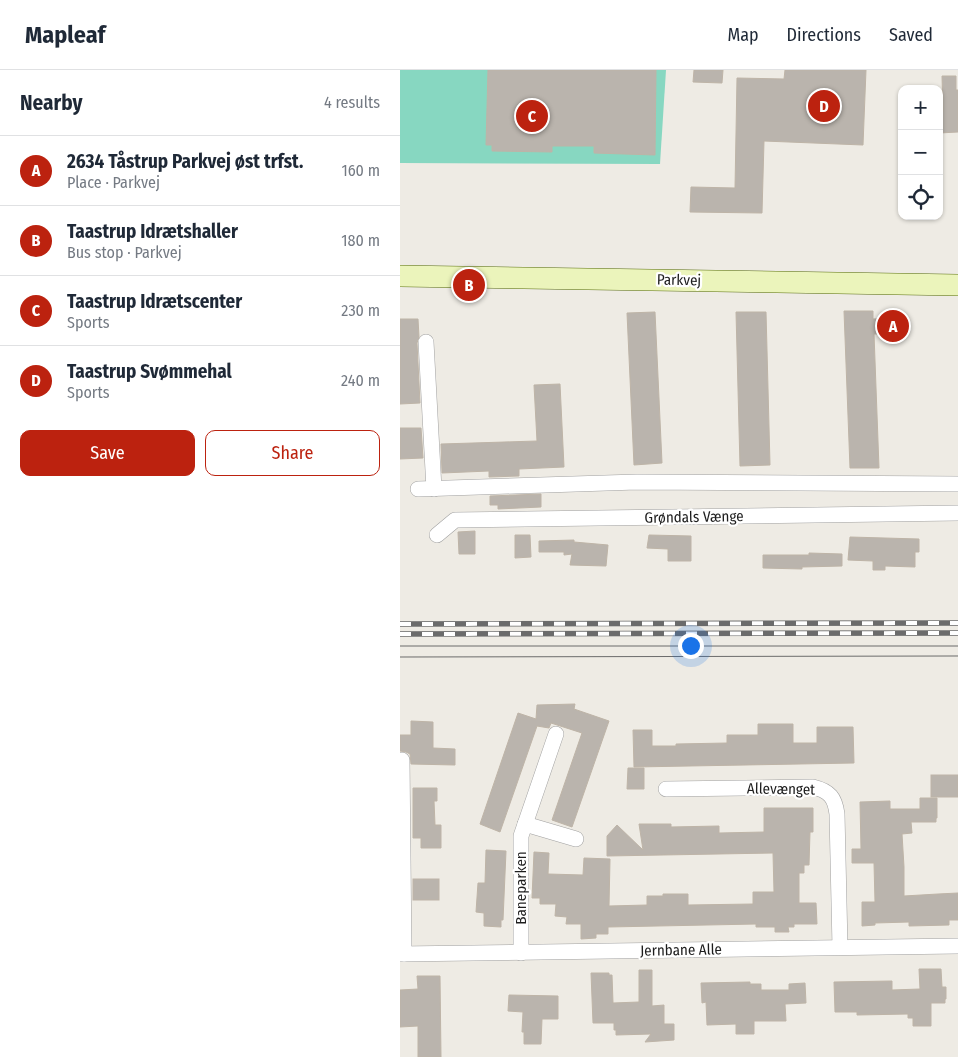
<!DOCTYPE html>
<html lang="en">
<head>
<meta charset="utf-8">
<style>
	body { margin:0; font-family:"Fira Sans Condensed",sans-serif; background:#f2f2f3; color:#1f2937 }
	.controls { position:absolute; right:15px; top:15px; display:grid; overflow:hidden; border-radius:10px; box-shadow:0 1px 4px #0004 }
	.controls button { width:45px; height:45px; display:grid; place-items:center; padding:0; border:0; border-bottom:1px solid #e0e1e3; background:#fff; color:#1f2937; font:25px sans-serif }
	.you { position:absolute; left:290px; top:575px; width:18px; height:18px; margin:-12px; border:4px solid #fff; border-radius:50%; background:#1a73e8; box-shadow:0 0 0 8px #1a73e833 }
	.badge { display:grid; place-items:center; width:32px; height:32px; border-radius:50%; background:#bc220f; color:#fff; font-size:16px; font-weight:700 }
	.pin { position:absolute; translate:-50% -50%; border:2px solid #fff; box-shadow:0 1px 5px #0006 }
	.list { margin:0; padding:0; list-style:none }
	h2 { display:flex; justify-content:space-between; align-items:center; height:65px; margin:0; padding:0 20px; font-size:21px }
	h2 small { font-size:16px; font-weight:400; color:#747a83 }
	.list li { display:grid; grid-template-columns:32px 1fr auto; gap:15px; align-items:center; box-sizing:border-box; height:70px; padding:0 20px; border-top:1px solid #e0e1e3 }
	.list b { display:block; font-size:19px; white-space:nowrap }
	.list p { margin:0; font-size:16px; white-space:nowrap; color:#747a83 }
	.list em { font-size:16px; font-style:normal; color:#747a83 }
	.actions { display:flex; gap:10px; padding:15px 20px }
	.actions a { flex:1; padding:11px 0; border:1px solid #bc220f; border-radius:10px; text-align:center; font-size:18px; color:#bc220f }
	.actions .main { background:#bc220f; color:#fff }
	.icon { flex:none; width:28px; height:28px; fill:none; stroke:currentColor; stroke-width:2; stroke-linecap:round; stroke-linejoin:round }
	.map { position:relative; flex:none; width:558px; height:987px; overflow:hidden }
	header { display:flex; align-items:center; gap:30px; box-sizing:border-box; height:70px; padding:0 25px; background:#fff; border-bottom:1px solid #e0e1e3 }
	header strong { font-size:24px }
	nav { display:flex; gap:28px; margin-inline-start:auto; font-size:18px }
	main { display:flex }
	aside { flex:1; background:#fff }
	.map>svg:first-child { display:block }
</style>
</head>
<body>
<header>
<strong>Mapleaf</strong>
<nav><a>Map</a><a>Directions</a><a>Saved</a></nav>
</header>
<main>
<aside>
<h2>Nearby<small>4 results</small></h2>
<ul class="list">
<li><span class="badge">A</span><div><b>2634 Tåstrup Parkvej øst trfst.</b><p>Place · Parkvej</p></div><em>160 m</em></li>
<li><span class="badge">B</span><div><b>Taastrup Idrætshaller</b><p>Bus stop · Parkvej</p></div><em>180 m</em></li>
<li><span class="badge">C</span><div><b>Taastrup Idrætscenter</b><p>Sports</p></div><em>230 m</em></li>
<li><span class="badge">D</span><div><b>Taastrup Svømmehal</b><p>Sports</p></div><em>240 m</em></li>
</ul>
<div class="actions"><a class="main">Save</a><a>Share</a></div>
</aside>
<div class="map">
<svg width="558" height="987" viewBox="0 0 558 987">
	<rect width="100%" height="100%" fill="#eeebe4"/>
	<path fill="#87d7c1" d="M 0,0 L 266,0 L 260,94 L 0,93 Z"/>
	<g fill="#bab4ad" stroke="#beb4a7">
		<path d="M 88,0 L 256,0 L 255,85 L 194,83 L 194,76 L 152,76 L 152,82 L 92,81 L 92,75 L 86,75 Z"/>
		<path d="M 294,0 L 323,0 L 322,13 L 293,12 Z"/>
		<path d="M 385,0 L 466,0 L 463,75 L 364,71 L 362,143 L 290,142 L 291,117 L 335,118 L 337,8 L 384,9 Z"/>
		<path d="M 542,6 L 556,6 L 556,20 L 558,20 L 558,62 L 539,63 L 539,42 L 543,42 Z"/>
		<path d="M 444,241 L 473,241 L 473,249 L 497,248 L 498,263 L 474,264 L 479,398 L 450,398 Z"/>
		<path d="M 255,242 L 262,393 L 234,395 L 227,243 Z"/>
		<path d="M 336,242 L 366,242 L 370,395 L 340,396 Z"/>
		<path d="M 0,249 L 18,249 L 19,267 L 17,273 L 20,333 L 0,334 Z"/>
		<path d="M 160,314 L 164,397 L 119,399 L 119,406 L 89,407 L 89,401 L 42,403 L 41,374 L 137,371 L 134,315 Z"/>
		<path d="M 0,358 L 21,358 L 23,388 L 0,389 Z"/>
		<path d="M 141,424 L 141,437 L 98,439 L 98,435 L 90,435 L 90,426 Z"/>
		<path d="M 75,461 L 75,484 L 59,484 L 58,462 Z"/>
		<path d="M 115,465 L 130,465 L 131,487 L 115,488 Z"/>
		<path d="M 249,465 L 291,466 L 291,491 L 268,491 L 268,479 L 247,478 Z"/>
		<path d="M 450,467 L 519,469 L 519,482 L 515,482 L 515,497 L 485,496 L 485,500 L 473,500 L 473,491 L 448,490 Z"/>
		<path d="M 174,470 L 174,472 L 208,475 L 206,496 L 170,495 L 172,484 L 164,485 L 164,482 L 139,482 L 139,471 Z"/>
		<path d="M 409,483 L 442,484 L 442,496 L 402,497 L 402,499 L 363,498 L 363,485 L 409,485 Z"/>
		<path d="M 175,634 L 174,639 L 209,651 L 172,757 L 152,750 L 182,663 L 151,653 L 149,658 L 137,656 L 100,762 L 80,754 L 118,643 L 136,649 L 137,635 Z"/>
		<path d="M 11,651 L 33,652 L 33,678 L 55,679 L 55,695 L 11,694 L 10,684 L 6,682 L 0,681 L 0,665 L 11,665 Z"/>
		<path d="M 358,654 L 393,654 L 393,673 L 417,673 L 417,657 L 453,657 L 454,693 L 234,697 L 233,660 L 252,660 L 252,676 L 276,676 L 276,674 L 327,673 L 327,665 L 358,665 Z"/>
		<path d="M 228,698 L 244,698 L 244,719 L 227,719 Z"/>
		<rect x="531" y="705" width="27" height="22"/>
		<path d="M 13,718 L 37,718 L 37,731 L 34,731 L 35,755 L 41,755 L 41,778 L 21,778 L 21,768 L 13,768 Z"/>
		<path d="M 520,728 L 537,728 L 537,748 L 536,748 L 536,752 L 511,752 L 512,763 L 502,764 L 504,797 L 504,826 L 538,824 L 558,823 L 558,850 L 549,850 L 549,855 L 509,856 L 509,852 L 475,853 L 475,855 L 462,856 L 462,832 L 475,832 L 474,793 L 452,793 L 452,779 L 461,779 L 460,732 L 490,731 L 490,739 L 520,739 Z"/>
		<path d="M 364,738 L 413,738 L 413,762 L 410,762 L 409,795 L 404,795 L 404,803 L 399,803 L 399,833 L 416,833 L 417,854 L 394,854 L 394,857 L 388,857 L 389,862 L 375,862 L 375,857 L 356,857 L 356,854 L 208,857 L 208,864 L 196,864 L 196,868 L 181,869 L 181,854 L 166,854 L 167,847 L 155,846 L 156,834 L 140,834 L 140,828 L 132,828 L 134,782 L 149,783 L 148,804 L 183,805 L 184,788 L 210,789 L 209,836 L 247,835 L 247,826 L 263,826 L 263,824 L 288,824 L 288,835 L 353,834 L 353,822 L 374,822 L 373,783 L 207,786 L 207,766 L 217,755 L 243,780 L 239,754 L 271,754 L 271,757 L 319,756 L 319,763 L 364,762 Z"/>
		<path d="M 86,780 L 106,781 L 103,850 L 101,850 L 101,857 L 84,856 L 84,843 L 76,842 L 78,813 L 85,813 Z"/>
		<rect x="13" y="809" width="26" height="21"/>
		<path d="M 519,899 L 541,899 L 542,917 L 546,917 L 546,929 L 545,929 L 545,933 L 531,933 L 531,956 L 513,956 L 513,948 L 508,948 L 508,944 L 457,945 L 457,942 L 435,942 L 434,912 L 492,911 L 492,920 L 520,919 Z"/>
		<path d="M 239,900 L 252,900 L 252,936 L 264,935 L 264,954 L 274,954 L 274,970 L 245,972 L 251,964 L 216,965 L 216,960 L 214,960 L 214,953 L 193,953 L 191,903 L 209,903 L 209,905 L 212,905 L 213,933 L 239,932 Z"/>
		<path d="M 17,906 L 40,906 L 41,987 L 18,987 L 18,956 L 0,957 L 0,920 L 18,919 Z"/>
		<path d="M 350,912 L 350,914 L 361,914 L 361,920 L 389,920 L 389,914 L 405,913 L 406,933 L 385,934 L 386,951 L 354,951 L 354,964 L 336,964 L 336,954 L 307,955 L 306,932 L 302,933 L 301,913 Z"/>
		<path d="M 109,925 L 158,926 L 158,949 L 142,949 L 141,974 L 124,974 L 124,962 L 122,962 L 123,942 L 108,941 Z"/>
	</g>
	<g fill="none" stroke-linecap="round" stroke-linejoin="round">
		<g stroke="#a1a1a1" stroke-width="16">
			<g id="street">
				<path d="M 26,272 L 34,419"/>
				<path d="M 18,419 L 237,412 L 558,414"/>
				<path d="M 37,465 L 55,450 L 558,443"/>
				<path d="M 2,690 L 4,884"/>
				<path d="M 266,719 L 413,717 C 430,721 435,728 437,744 L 440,877"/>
				<path d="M 125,754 L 176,769"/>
				<path d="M 121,883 L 121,766 L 156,664"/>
				<path d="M 0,884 L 558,876"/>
			</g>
		</g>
		<g stroke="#576c0d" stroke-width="22">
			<path id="secondary" d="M 0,206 L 558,215"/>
		</g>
		<use href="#street" stroke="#fff" stroke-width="15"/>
		<use href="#secondary" stroke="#ebf4bb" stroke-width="21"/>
		<g stroke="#6b6b6b" stroke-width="1">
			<path d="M 0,576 L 558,576"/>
			<path d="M 0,587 L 558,586"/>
		</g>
		<g stroke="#6b6b6b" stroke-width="5.5">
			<g id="rail">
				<path d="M 0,554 L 558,553"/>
				<path d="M 0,564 L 558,563"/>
			</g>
		</g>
		<use href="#rail" stroke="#fff" stroke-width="4" stroke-dasharray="11" stroke-linecap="butt"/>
	</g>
	<g text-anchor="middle" stroke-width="4.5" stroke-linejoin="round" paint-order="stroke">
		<g font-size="15" fill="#1d1d1d" stroke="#fff">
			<text transform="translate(279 210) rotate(1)" y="5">Parkvej</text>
			<text transform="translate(294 447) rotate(-1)" y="5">Grøndals Vænge</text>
			<text transform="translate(381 719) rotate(1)" y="5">Allevænget</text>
			<text transform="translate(121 818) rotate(-90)" y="5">Baneparken</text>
			<text transform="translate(281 880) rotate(-1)" y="5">Jernbane Alle</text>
		</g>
	</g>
</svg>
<div class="controls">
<button>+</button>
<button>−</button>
<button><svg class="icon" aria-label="locate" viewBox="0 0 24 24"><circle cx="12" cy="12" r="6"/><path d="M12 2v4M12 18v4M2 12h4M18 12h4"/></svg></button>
</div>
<div class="you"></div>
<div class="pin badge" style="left:493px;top:256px">A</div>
<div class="pin badge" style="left:69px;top:215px">B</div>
<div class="pin badge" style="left:132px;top:46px">C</div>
<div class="pin badge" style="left:424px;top:36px">D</div>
</div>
</main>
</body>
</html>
